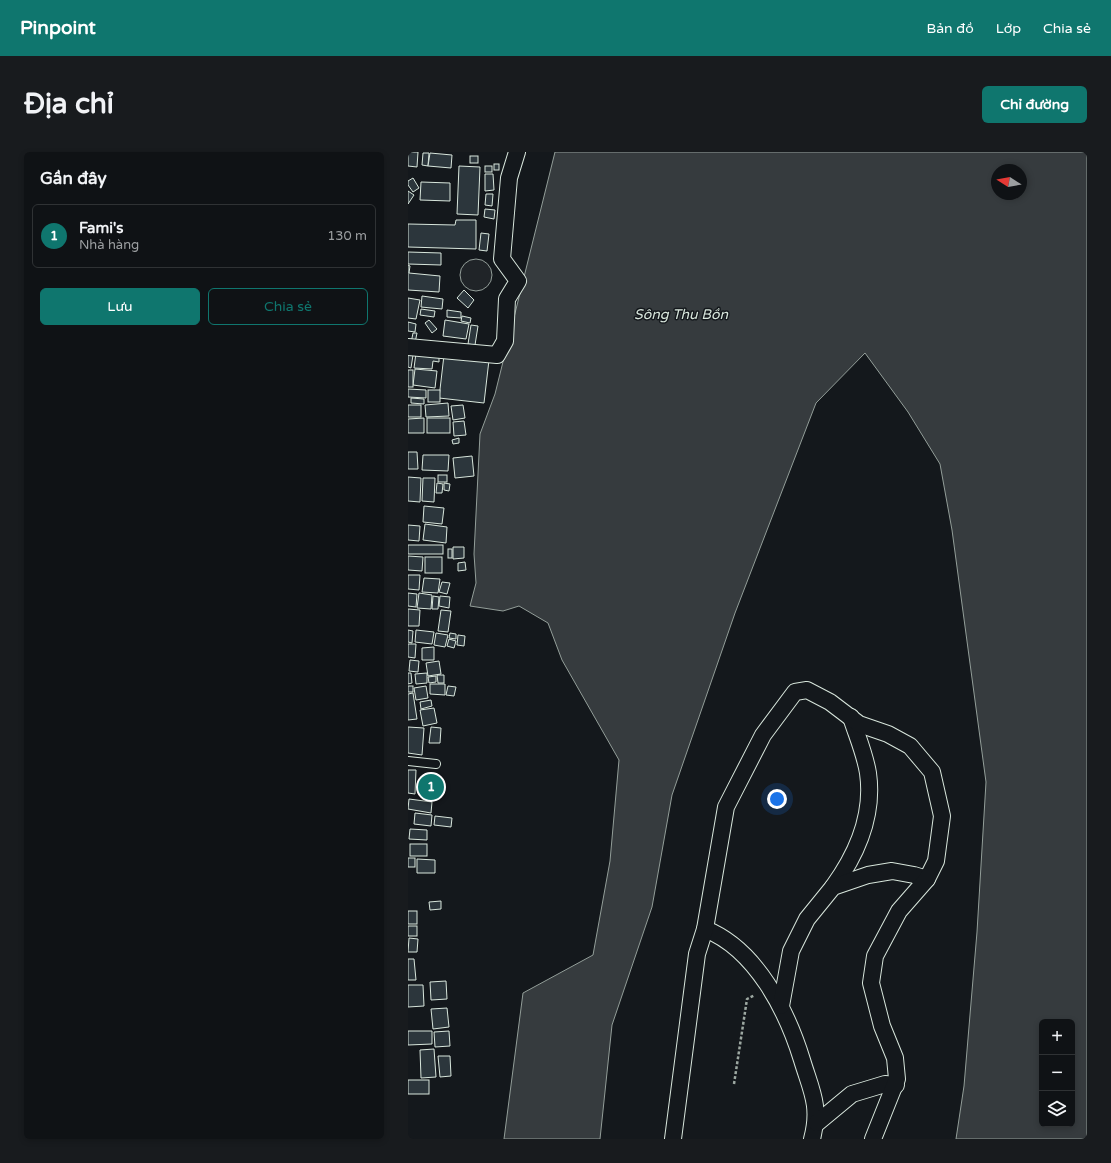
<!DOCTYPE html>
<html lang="vi">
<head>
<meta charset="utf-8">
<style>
	body { margin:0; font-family:"Varela Round",sans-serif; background:#181b1e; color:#f1f3f6 }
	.controls { position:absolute; right:12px; bottom:12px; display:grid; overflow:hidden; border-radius:6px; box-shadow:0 2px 6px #0003 }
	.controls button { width:36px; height:36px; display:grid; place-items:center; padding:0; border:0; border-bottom:1px solid #2f3234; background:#0f1215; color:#f1f3f6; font:20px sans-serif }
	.compass { position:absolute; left:583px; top:12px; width:36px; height:36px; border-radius:50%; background:#0f1215; box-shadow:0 2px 6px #0003; rotate:281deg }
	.you { position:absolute; left:369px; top:647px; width:14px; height:14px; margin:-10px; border:3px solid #fff; border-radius:50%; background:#1a73e8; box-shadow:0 0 0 6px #1a73e833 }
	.badge { display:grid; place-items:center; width:26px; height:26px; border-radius:50%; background:#0f766e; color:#fff; font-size:13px; font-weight:700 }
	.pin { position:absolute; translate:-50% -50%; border:2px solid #fff; box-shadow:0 1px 4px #0006 }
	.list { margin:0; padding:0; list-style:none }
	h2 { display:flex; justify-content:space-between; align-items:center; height:52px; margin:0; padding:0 16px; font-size:17px }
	h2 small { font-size:13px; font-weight:400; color:#9b9ea0 }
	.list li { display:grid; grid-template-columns:26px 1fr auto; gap:12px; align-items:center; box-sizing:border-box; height:64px; margin:0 8px 8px; padding:0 8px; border:1px solid #2f3234; border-radius:6px }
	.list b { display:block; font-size:15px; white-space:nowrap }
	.list p { margin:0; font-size:13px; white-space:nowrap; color:#9b9ea0 }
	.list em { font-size:13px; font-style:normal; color:#9b9ea0 }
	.actions { display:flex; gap:8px; padding:12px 16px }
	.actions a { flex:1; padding:9px 0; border:1px solid #0f766e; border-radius:6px; text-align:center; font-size:14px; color:#0f766e }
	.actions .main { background:#0f766e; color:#fff }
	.icon { flex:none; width:22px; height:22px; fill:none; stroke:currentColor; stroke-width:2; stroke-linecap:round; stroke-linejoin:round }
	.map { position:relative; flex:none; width:679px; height:987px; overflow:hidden; border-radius:6px }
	header { display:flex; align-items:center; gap:24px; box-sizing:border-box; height:56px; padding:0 20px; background:#0f766e; color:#fff }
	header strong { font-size:19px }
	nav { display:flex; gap:22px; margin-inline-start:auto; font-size:14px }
	.intro { display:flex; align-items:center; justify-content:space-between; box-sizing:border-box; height:96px; padding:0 24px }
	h1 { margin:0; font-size:28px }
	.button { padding:10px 18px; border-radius:6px; background:#0f766e; color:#fff; font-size:14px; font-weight:700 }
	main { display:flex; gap:24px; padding:0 24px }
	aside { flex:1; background:#0f1215; border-radius:6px; box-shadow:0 2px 6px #0003 }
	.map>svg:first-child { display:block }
</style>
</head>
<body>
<header>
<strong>Pinpoint</strong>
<nav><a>Bản đồ</a><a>Lớp</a><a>Chia sẻ</a></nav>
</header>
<div class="intro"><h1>Địa chỉ</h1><a class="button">Chỉ đường</a></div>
<main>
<aside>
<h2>Gần đây<small></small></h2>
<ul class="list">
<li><span class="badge">1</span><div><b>Fami's</b><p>Nhà hàng</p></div><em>130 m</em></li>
</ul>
<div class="actions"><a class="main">Lưu</a><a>Chia sẻ</a></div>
</aside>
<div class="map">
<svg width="679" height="987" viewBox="0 0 679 987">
	<rect width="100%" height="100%" fill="#14181c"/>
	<circle fill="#202428" stroke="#939e99" cx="68" cy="123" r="16"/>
	<path fill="#363b3e" stroke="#939e99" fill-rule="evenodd" d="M 147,0 L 679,0 L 679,987 L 548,987 L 556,934 L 569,780 L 578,630 L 544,378 L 532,312 L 500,260 L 457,201 L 408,251 L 327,461 L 264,643 L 244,755 L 204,873 L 192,987 L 96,987 L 115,841 L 185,803 L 202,709 L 211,608 L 154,508 L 140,471 L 111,454 L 95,459 L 62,454 L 68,431 L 66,402 L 72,282 L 87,242 ZM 589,18 L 613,18 L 613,42 L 589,42 ZM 634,870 L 664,870 L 664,972 L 634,972 Z"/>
	<g fill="#2c363c" stroke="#d8e6dc">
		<path d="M 0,0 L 10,0 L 9,15 L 0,14 Z"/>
		<path d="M 15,1 L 21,1 L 20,14 L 14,13 Z"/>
		<path d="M 22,1 L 44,3 L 43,16 L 20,14 Z"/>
		<rect x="62" y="4" width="8" height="7"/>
		<rect x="86" y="12" width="5" height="6"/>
		<path d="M 51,14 L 72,15 L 70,63 L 49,62 Z"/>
		<rect x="77" y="14" width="7" height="6"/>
		<path d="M 77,22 L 85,22 L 86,38 L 77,39 Z"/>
		<path d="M 5,26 L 11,36 L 5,40 L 0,33 L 0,29 Z"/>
		<path d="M 13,30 L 42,31 L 42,49 L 12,48 Z"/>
		<path d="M 0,39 L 6,43 L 0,52 Z"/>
		<path d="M 78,42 L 85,42 L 84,54 L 77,53 Z"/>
		<path d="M 77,57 L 87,58 L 86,67 L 76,65 Z"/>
		<path d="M 48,68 L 68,68 L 68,97 L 0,95 L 0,72 L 47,73 Z"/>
		<path d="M 73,81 L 81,82 L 79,99 L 71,98 Z"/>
		<path d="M 0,100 L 33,101 L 33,113 L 0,112 Z"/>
		<path d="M 0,113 L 2,114 L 1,121 L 32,124 L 31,140 L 0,138 Z"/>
		<path d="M 56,138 L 66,148 L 60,156 L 49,146 Z"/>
		<path d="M 14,144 L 35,147 L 34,157 L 13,155 Z"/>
		<path d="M 0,146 L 12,148 L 8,167 L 0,166 Z"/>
		<path d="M 13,157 L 27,159 L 26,165 L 12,163 Z"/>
		<path d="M 39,158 L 53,160 L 53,166 L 39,165 Z"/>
		<path d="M 54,164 L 63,166 L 62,171 L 53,169 Z"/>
		<path d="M 21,168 L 29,177 L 24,181 L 17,171 Z"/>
		<path d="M 37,168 L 61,172 L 58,187 L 35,184 Z"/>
		<path d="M 0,170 L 8,172 L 7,180 L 0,179 Z"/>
		<path d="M 63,173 L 70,174 L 67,193 L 60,192 Z"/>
		<path d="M 5,181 L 9,181 L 7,191 L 3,191 Z"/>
		<path d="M 8,201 L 31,203 L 31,210 L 25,209 L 24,217 L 6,216 Z"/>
		<path d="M 0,203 L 5,203 L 3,216 L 0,215 Z"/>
		<path d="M 36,203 L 81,208 L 76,251 L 31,246 Z"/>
		<path d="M 7,217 L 29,219 L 27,236 L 5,233 Z"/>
		<rect x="0" y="218" width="5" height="17"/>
		<path d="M 0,237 L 18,238 L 18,246 L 0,245 Z"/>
		<rect x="20" y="238" width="12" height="12"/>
		<path d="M 3,246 L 16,247 L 16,252 L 3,251 Z"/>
		<path d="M 40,251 L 41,264 L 18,265 L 17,253 Z"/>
		<rect x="0" y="253" width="13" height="12"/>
		<path d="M 55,253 L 57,266 L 45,268 L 43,254 Z"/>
		<path d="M 16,266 L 16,281 L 0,281 L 0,267 Z"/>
		<rect x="19" y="266" width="23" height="15"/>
		<path d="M 56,269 L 58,283 L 46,284 L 45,270 Z"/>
		<path d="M 51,286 L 51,291 L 45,292 L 44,288 Z"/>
		<path d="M 0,300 L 9,300 L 10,317 L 0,317 Z"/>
		<path d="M 15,303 L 41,303 L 40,319 L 14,318 Z"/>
		<path d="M 64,304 L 66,324 L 47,326 L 45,306 Z"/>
		<rect x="30" y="323" width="9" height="7"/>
		<path d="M 0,325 L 13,326 L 12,350 L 0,349 Z"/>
		<path d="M 15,326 L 27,326 L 26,350 L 14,349 Z"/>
		<path d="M 29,331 L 35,332 L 34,341 L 28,341 Z"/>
		<path d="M 36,331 L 42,332 L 41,339 L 36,338 Z"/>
		<path d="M 16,354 L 36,356 L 34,372 L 15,370 Z"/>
		<path d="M 17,372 L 39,375 L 38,391 L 15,388 Z"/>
		<path d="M 0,373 L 12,374 L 11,389 L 0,388 Z"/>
		<rect x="0" y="393" width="35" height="9"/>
		<path d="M 45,395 L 56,395 L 56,406 L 45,407 Z"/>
		<rect x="40" y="397" width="4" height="9"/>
		<path d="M 0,404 L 15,405 L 14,419 L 0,418 Z"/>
		<rect x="17" y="405" width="17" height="16"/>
		<path d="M 57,410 L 58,418 L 50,419 L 50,411 Z"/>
		<path d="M 0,423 L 12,423 L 11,438 L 0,437 Z"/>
		<path d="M 16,426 L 32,427 L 30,441 L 14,440 Z"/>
		<path d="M 34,430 L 42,431 L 39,442 L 31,440 Z"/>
		<path d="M 0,441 L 9,442 L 8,455 L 0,454 Z"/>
		<path d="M 11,441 L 24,443 L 23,457 L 9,456 Z"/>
		<path d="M 25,444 L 31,445 L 30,457 L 24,457 Z"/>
		<path d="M 32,444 L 42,445 L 41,456 L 31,454 Z"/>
		<path d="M 0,457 L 12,458 L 11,474 L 0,474 Z"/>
		<path d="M 33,458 L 43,459 L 40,480 L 30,479 Z"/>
		<path d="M 0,478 L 5,479 L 4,491 L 0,490 Z"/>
		<path d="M 8,478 L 26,480 L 24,492 L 7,490 Z"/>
		<path d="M 28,481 L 40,483 L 37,495 L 26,493 Z"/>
		<path d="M 42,481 L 48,482 L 48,487 L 41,486 Z"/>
		<path d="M 50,483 L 57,484 L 56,494 L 49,493 Z"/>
		<path d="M 41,487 L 48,489 L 46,496 L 39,494 Z"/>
		<path d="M 0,492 L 8,492 L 7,506 L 0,505 Z"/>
		<path d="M 26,495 L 26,508 L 14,508 L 14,496 Z"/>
		<path d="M 2,508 L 11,509 L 10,520 L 1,519 Z"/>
		<path d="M 31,509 L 33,522 L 20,524 L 18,511 Z"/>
		<path d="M 0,521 L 3,521 L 4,531 L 0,532 Z"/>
		<path d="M 19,521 L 19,531 L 8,532 L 7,522 Z"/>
		<path d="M 29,523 L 36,523 L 36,531 L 30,531 Z"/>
		<path d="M 28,524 L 28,530 L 21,531 L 20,525 Z"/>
		<path d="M 22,532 L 37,532 L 37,543 L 22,542 Z"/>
		<rect x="0" y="534" width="5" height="6"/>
		<path d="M 18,534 L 20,546 L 8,548 L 6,536 Z"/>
		<path d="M 40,534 L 48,535 L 46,544 L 38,543 Z"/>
		<path d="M 5,541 L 9,567 L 0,568 L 0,542 Z"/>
		<path d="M 23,548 L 24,554 L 13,557 L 12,550 Z"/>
		<path d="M 26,556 L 29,571 L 15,574 L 12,558 Z"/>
		<path d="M 0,575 L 16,576 L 14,603 L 0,601 Z"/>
		<path d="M 23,575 L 33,576 L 32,591 L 21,591 Z"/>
		<path d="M 0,618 L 8,618 L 7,642 L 0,641 Z"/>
		<path d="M 1,647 L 24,650 L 23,661 L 0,657 Z"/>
		<path d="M 7,661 L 24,663 L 23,674 L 6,672 Z"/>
		<path d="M 27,664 L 44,666 L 43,675 L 26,673 Z"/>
		<path d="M 2,677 L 19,678 L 19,688 L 1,687 Z"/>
		<rect x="2" y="692" width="17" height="12"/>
		<rect x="0" y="706" width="7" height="9"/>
		<path d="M 9,707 L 27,708 L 27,721 L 9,721 Z"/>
		<path d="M 33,749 L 33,757 L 22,758 L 21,750 Z"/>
		<rect x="0" y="759" width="9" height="13"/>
		<rect x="0" y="774" width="9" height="10"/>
		<path d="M 1,786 L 10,787 L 9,800 L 0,800 Z"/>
		<path d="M 0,807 L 6,807 L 8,828 L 0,828 Z"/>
		<path d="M 38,829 L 39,847 L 23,848 L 22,830 Z"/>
		<path d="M 0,833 L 15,833 L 16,854 L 0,855 Z"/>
		<path d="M 39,856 L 41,875 L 25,877 L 23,857 Z"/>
		<path d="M 0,879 L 24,879 L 24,892 L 0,893 Z"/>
		<path d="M 41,879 L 42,894 L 27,895 L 26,880 Z"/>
		<path d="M 26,897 L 28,925 L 13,926 L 12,898 Z"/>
		<path d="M 30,904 L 42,904 L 43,924 L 32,925 Z"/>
		<rect x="0" y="928" width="21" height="14"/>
	</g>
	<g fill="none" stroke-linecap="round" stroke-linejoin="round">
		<g stroke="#d8e6dc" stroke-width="10">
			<path id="service" d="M 0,609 L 28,612"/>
		</g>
		<g stroke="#d8e6dc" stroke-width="18">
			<g id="minor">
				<path d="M 0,195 L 89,203 L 97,189 L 99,147 L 110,129 L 94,107 L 101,26 L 109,0"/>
				<path d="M 425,735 C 449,702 466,663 460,621 C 457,602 449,584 443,565"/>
				<path d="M 297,777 C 348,797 379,859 394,908 C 403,938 413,954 404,987"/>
				<path d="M 373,854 L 383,799 L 399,767 L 425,735 L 460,723 L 484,719 L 506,723 L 519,727"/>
				<path d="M 409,971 L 444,942 L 477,932 L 488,933"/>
				<path d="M 265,987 L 289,802 L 297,777 L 318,655 L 355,583 L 387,540 L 399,538 L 422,550 L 451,572 L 480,582 L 502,594 L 524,620 L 534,664 L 528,709 L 519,727 L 491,759 L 467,804 L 463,831 L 474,874 L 487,906 L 489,927 L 465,987"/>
			</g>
		</g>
		<path stroke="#9da8a2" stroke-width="2.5" stroke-dasharray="3 2" stroke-linecap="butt" d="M 326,932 L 339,847 L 347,843"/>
		<use href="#service" stroke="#14181c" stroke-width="8"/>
		<use href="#minor" stroke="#14181c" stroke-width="16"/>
	</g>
	<g text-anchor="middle" stroke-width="3" stroke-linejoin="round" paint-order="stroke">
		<g font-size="14" font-style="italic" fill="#d8e6dc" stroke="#14181c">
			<text x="273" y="167">Sông Thu Bồn</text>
		</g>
	</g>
</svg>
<div class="controls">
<button>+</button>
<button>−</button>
<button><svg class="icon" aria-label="layers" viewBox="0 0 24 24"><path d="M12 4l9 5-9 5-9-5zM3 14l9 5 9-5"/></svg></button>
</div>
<svg class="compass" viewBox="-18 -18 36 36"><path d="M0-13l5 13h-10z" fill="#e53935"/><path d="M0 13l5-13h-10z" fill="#9b9ea0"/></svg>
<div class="you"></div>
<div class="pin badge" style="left:23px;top:635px">1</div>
</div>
</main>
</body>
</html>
